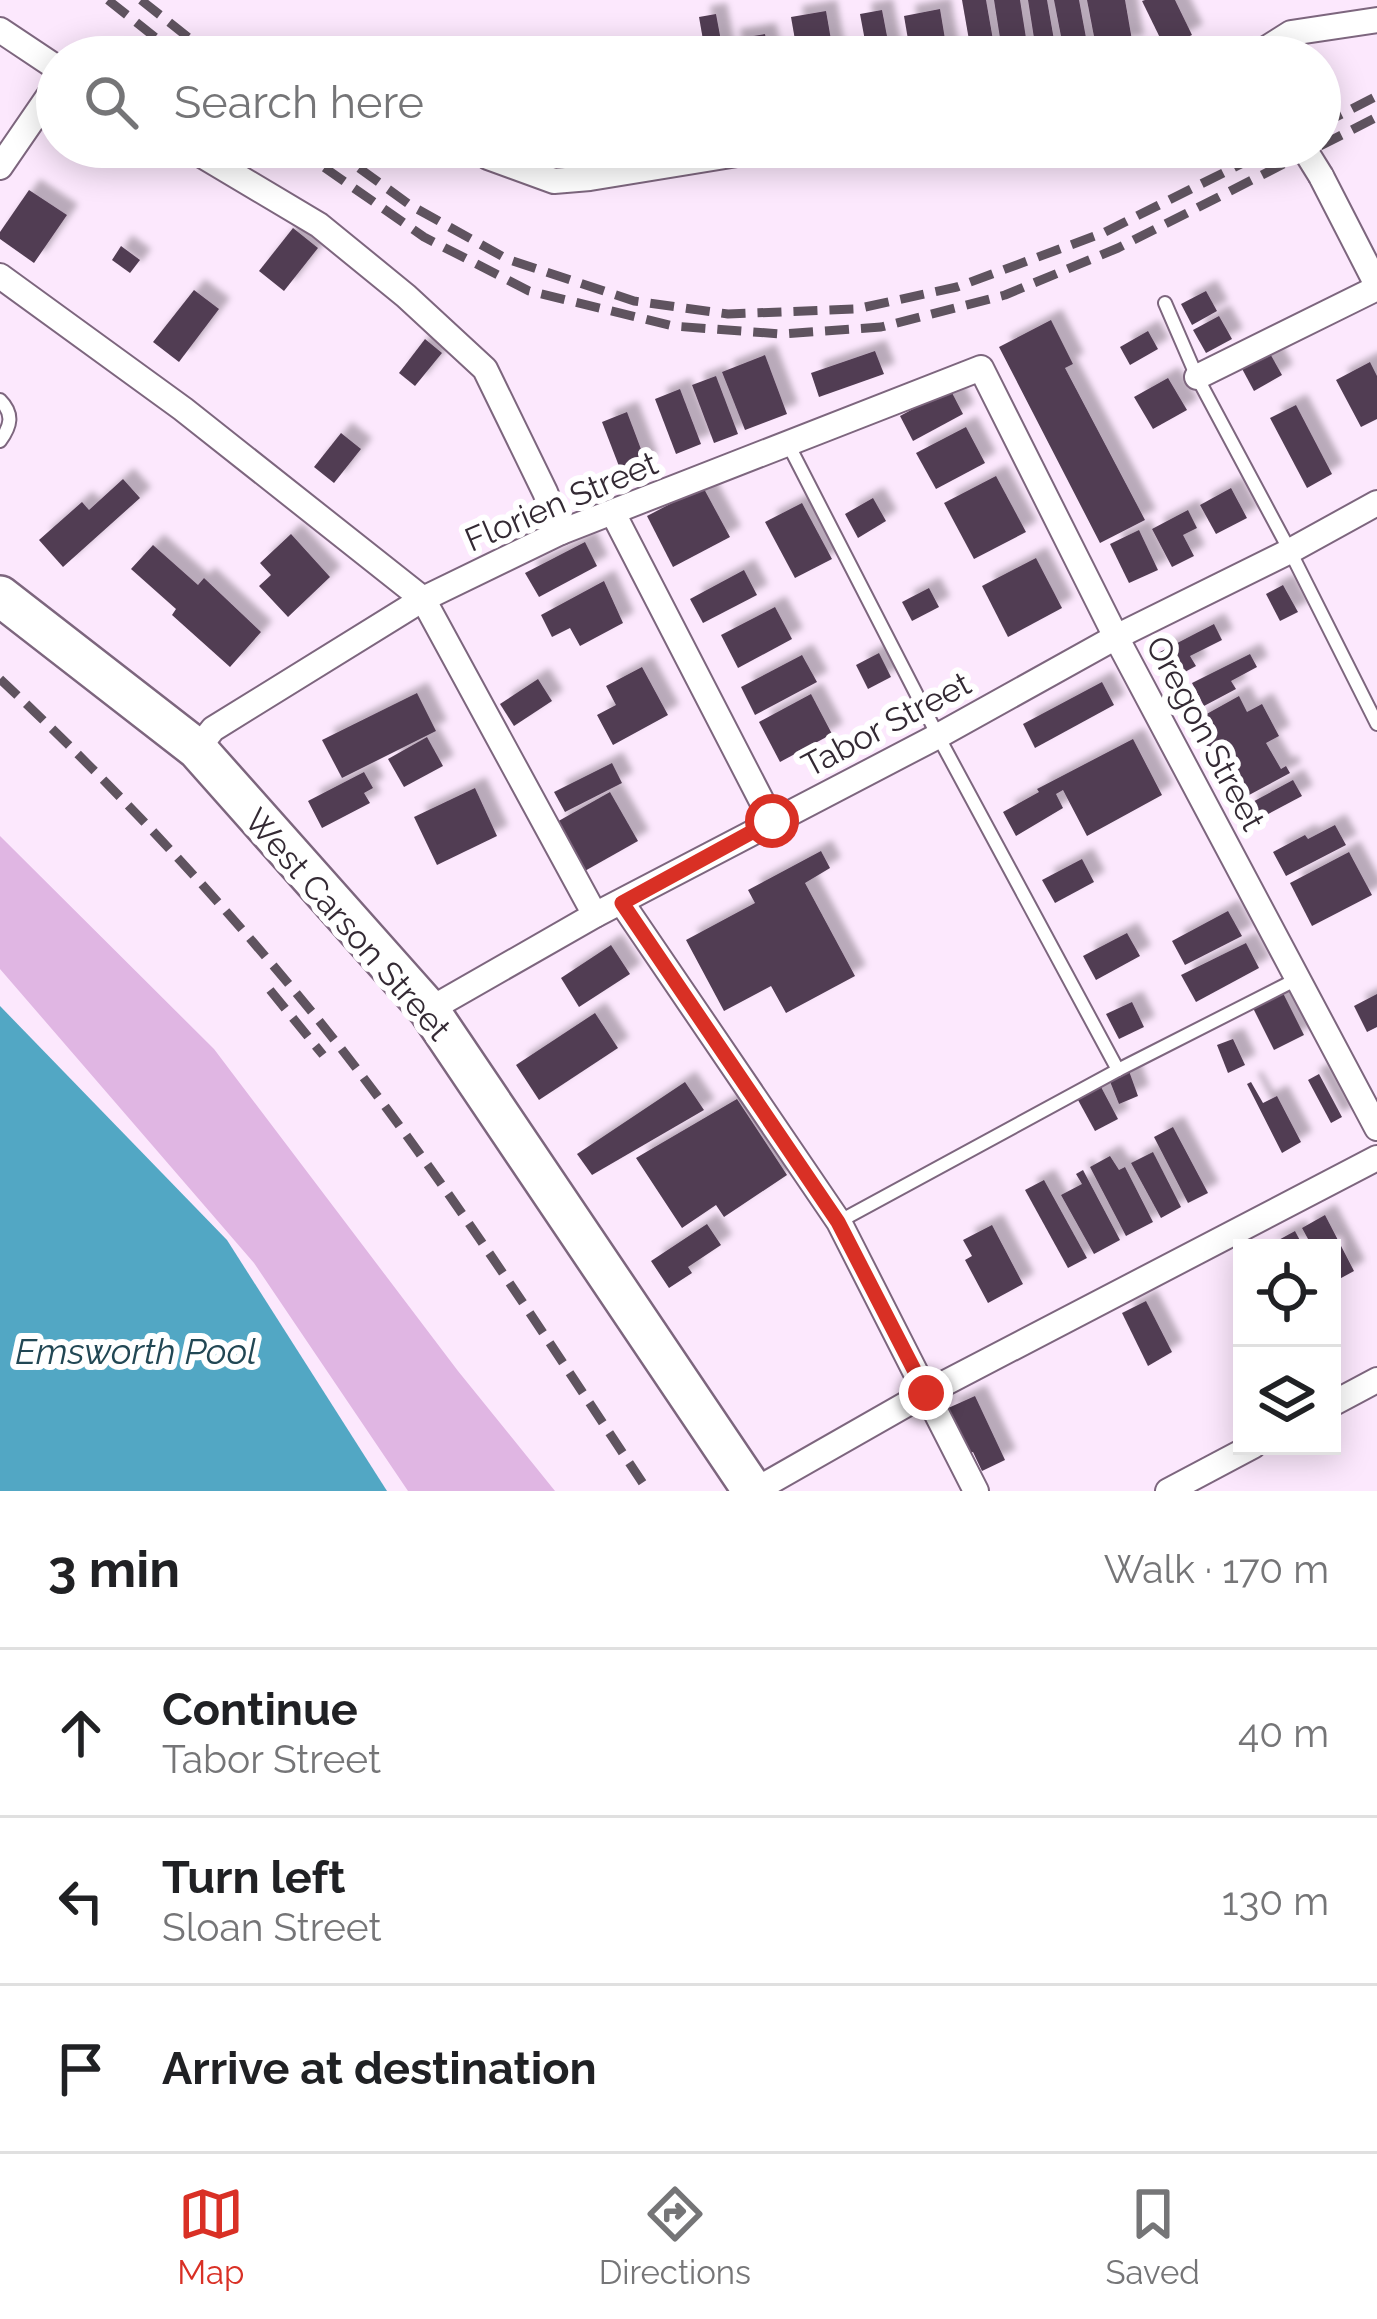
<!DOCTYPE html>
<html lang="en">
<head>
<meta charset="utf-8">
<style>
	body { margin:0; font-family:Raleway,sans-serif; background:#f6f6f6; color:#202124 }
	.controls { position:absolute; right:36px; bottom:36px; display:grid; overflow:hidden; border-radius:0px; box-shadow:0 6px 30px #0003 }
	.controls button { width:108px; height:108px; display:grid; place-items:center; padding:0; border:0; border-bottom:3px solid #e0e0e0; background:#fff; color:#202124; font:60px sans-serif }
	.stop { position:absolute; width:36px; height:36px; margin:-27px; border:9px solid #d93025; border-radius:50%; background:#fff }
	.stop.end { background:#d93025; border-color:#fff; box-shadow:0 3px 12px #0008 }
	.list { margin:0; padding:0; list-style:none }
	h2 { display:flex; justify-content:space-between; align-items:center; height:156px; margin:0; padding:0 48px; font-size:51px }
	h2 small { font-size:39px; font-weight:400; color:#757577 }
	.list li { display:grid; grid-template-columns:78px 1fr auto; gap:36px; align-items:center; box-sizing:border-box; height:168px; padding:0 48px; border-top:3px solid #e0e0e0 }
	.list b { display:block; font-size:45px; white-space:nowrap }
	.list p { margin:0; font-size:39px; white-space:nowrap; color:#757577 }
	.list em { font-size:39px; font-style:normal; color:#757577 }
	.icon { flex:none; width:66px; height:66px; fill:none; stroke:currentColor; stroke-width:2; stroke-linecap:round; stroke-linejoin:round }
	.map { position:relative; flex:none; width:1377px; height:1491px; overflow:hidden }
	.search { position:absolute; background:#fff; box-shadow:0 6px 30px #0003; left:36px; right:36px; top:36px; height:132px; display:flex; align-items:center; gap:30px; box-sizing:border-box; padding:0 42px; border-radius:66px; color:#757577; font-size:45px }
	.sheet { height:660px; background:#fff }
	nav { display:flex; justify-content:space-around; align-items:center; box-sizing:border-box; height:168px; border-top:3px solid #e0e0e0; background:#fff; font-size:33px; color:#757577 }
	nav a { display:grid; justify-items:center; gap:6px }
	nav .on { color:#d93025 }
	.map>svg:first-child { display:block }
</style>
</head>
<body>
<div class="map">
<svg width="1377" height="1491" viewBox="0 0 1377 1491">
	<defs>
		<filter id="shadow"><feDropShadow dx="11" dy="-11" stdDeviation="3" flood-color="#0004"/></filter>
	</defs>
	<rect width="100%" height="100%" fill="#fce8fd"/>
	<path fill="#e0b6e3" d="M 0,836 L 214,1049 L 458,1371 L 555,1491 L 408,1491 L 254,1263 L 0,969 Z"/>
	<path fill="#52a7c4" d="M 0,1006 L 227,1240 L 387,1491 L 0,1491 Z"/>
	<g fill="#513c52" filter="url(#shadow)">
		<path d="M 962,0 L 986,0 L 996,57 L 972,57 Z"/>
		<path d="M 994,0 L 1020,0 L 1029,57 L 1003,57 Z"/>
		<path d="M 1028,0 L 1047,0 L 1057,57 L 1037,57 Z"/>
		<path d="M 1054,0 L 1079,0 L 1089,54 L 1065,57 Z"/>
		<path d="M 1087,0 L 1125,0 L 1133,46 L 1097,52 Z"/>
		<path d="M 1145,0 L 1175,0 L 1192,35 L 1165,48 L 1142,1 Z"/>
		<path d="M 940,9 L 948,57 L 911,57 L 904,16 Z"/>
		<path d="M 882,10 L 891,57 L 868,57 L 860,14 Z"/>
		<path d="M 826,11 L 834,57 L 798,57 L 791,17 Z"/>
		<path d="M 716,14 L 724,57 L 706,57 L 699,17 Z"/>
		<path d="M 765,34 L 770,57 L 732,57 L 729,40 Z"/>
		<path d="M 29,190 L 67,215 L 34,263 L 0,239 L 0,232 Z"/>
		<path d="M 293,228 L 318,248 L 284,291 L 259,271 Z"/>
		<path d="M 121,246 L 140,260 L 130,273 L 112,260 Z"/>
		<path d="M 194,290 L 219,309 L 179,362 L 153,342 Z"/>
		<path d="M 1206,291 L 1217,311 L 1192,325 L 1181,304 Z"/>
		<path d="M 1219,316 L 1232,339 L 1206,353 L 1193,330 Z"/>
		<path d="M 1051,320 L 1073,364 L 1065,368 L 1145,520 L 1100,543 L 999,347 Z"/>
		<path d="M 1148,331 L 1158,349 L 1130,365 L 1120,347 Z"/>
		<path d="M 425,339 L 442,353 L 415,386 L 399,373 Z"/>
		<path d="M 1268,350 L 1282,375 L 1254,391 L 1240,365 Z"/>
		<path d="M 875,351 L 884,374 L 819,397 L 811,373 Z"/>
		<path d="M 765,355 L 787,414 L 745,430 L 722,372 Z"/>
		<path d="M 1370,362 L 1377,376 L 1377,419 L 1361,427 L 1336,380 Z"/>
		<path d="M 716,376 L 738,434 L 714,443 L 692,385 Z"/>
		<path d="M 1168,378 L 1187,410 L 1153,429 L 1134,397 Z"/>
		<path d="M 680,389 L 701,444 L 676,454 L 655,399 Z"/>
		<path d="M 950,389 L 963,414 L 913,441 L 900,416 Z"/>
		<path d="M 1296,405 L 1332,474 L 1307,488 L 1270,418 Z"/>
		<path d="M 627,412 L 647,465 L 622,474 L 602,422 Z"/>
		<path d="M 966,427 L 985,463 L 936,489 L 916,453 Z"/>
		<path d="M 341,433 L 361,449 L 334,483 L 314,467 Z"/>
		<path d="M 996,476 L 1026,532 L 974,559 L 944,503 Z"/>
		<path d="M 123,479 L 140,498 L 63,567 L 39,540 L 82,502 L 89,510 Z"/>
		<path d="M 703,487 L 730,537 L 673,567 L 647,516 Z"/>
		<path d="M 1231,488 L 1247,518 L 1216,534 L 1200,505 Z"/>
		<path d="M 873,498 L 886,521 L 858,538 L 845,514 Z"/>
		<path d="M 802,503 L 832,559 L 795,578 L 765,522 Z"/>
		<path d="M 1188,510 L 1197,528 L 1183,535 L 1194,556 L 1172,567 L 1152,529 Z"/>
		<path d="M 1139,530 L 1158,570 L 1129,583 L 1110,544 Z"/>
		<path d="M 291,534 L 330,577 L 288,617 L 259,586 L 271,575 L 260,563 Z"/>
		<path d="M 585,542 L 597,566 L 539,597 L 525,573 Z"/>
		<path d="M 153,545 L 198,585 L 204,578 L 261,632 L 230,667 L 172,615 L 176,609 L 131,569 Z"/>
		<path d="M 1036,558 L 1062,608 L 1008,637 L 982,586 Z"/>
		<path d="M 744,570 L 757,595 L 703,623 L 690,599 Z"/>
		<path d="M 604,581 L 623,623 L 580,646 L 570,628 L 552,637 L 541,615 Z"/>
		<path d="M 1283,585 L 1298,612 L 1280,621 L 1266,594 Z"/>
		<path d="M 929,588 L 939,607 L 912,621 L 902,602 Z"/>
		<path d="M 775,607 L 792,639 L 738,668 L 721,635 Z"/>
		<path d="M 1214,624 L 1222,640 L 1190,656 L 1196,666 L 1170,680 L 1156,654 Z"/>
		<path d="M 879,653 L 891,677 L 868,689 L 856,665 Z"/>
		<path d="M 1250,654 L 1257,667 L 1231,681 L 1236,689 L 1204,706 L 1192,683 Z"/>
		<path d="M 802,655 L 817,682 L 755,715 L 741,687 Z"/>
		<path d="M 642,667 L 668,715 L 613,745 L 597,715 L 616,705 L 606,686 Z"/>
		<path d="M 538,679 L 552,701 L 514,726 L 500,704 Z"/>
		<path d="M 1102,682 L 1114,705 L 1035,748 L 1023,724 Z"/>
		<path d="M 417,693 L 436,731 L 342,778 L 322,740 Z"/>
		<path d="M 811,694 L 832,734 L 780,762 L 759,722 Z"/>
		<path d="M 1239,696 L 1247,712 L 1262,704 L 1279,736 L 1266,743 L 1281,769 L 1286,766 L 1290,773 L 1236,802 L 1194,721 Z"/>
		<path d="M 427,737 L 443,766 L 404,787 L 388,759 Z"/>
		<path d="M 1133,739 L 1162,795 L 1087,836 L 1063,790 L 1056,794 L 1063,808 L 1016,836 L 1003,812 L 1039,792 L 1037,789 Z"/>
		<path d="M 612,763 L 622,783 L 565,812 L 554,792 Z"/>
		<path d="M 364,772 L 373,788 L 364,793 L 370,803 L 322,828 L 308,801 Z"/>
		<path d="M 1293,780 L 1302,796 L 1253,822 L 1245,806 Z"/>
		<path d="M 475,788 L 497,836 L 437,865 L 414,817 Z"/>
		<path d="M 610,792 L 638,841 L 583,872 L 555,823 Z"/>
		<path d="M 1335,825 L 1346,845 L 1286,876 L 1273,852 L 1305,835 L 1308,839 Z"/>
		<path d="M 821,851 L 830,868 L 805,883 L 855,976 L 786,1013 L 771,986 L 724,1011 L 686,940 L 755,903 L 748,890 Z"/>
		<path d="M 1349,852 L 1372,895 L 1312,926 L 1290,883 Z"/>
		<path d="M 1082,859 L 1094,882 L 1055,903 L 1042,880 Z"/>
		<path d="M 1228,911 L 1242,936 L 1185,965 L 1172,941 Z"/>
		<path d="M 1127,933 L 1140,956 L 1096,980 L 1083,956 Z"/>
		<path d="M 1246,943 L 1259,968 L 1196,1002 L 1181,975 Z"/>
		<path d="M 611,945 L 630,974 L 579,1007 L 561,978 Z"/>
		<path d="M 1281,989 L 1304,1035 L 1274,1050 L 1251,1004 Z"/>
		<path d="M 1377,994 L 1377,1027 L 1367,1032 L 1354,1006 Z"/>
		<path d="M 1132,1002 L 1144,1027 L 1119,1039 L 1106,1014 Z"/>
		<path d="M 595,1013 L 618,1048 L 539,1100 L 516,1065 Z"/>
		<path d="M 1233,1039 L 1245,1065 L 1228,1073 L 1217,1045 Z"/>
		<path d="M 1129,1071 L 1138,1096 L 1119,1104 L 1109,1079 Z"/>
		<path d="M 1319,1074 L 1342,1117 L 1331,1123 L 1308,1080 Z"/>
		<path d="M 685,1082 L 704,1110 L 592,1175 L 577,1154 Z"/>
		<path d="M 1251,1082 L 1263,1103 L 1277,1096 L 1301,1142 L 1282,1153 L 1247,1084 Z"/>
		<path d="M 1101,1087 L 1118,1119 L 1095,1131 L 1078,1100 Z"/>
		<path d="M 737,1099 L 787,1175 L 724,1217 L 716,1205 L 682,1228 L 636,1158 Z"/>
		<path d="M 1173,1127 L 1208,1193 L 1188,1203 L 1154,1137 Z"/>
		<path d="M 1153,1152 L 1181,1207 L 1161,1218 L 1131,1163 Z"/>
		<path d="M 1110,1156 L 1119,1170 L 1125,1167 L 1153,1222 L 1126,1236 L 1090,1167 Z"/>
		<path d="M 1083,1170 L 1120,1240 L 1094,1254 L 1061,1195 L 1082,1184 L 1076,1174 Z"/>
		<path d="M 1044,1180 L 1087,1258 L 1068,1268 L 1025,1190 Z"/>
		<path d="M 1325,1215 L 1354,1271 L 1332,1283 L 1332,1248 L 1313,1248 L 1302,1228 Z"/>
		<path d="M 707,1224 L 721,1245 L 688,1267 L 692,1273 L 669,1288 L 651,1261 Z"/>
		<path d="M 992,1225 L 1023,1284 L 988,1303 L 965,1260 L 972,1256 L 963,1240 Z"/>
		<path d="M 1295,1231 L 1304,1248 L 1264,1248 Z"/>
		<path d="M 1146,1301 L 1172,1352 L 1148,1366 L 1122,1313 Z"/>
		<path d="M 975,1396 L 1005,1460 L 982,1471 L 973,1452 L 967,1454 L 946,1409 Z"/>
	</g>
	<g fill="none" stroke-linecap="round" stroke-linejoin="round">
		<g stroke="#7d667e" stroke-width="16">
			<g id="service">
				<path d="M 1165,303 L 1197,377 L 1290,551 L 1377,724"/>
				<path d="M 0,400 C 14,414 11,426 0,441"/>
				<path d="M 787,442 L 938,736 L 1118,1070"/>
				<path d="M 840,1221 L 1118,1070 L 1299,978"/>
			</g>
		</g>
		<g stroke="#7d667e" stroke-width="28">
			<g id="minor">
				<path d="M 0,30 L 57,68"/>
				<path d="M 1253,57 L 1291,33 L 1377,20"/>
				<path d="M 188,147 L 319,225 L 406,296 L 485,369 L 545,492 L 561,532"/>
				<path d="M 488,157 L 554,181 L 590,178 L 780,147"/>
				<path d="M 0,167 L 57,84"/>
				<path d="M 1321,176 L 1377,285"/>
				<path d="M 0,276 L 183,409 L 423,599 L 595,915"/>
				<path d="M 1197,377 L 1377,288"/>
				<path d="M 613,513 L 772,821"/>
				<path d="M 197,749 L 213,729 L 423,599 L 561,532 L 981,368 L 1116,637 L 1377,1128"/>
				<path d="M 622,903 L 839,1222 L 976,1491"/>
				<path d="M 429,1010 L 595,915 L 938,736 L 1116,637 L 1290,551 L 1377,503"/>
				<path d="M 1332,1404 L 1377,1380"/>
				<path d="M 754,1491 L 926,1393 L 1377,1158"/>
				<path d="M 1168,1491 L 1253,1446"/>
			</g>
		</g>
		<g stroke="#7d667e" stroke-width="44">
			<path id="primary" d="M 0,596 L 197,749 L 429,1010 L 753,1491"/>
		</g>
		<use href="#service" stroke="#fff" stroke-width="12"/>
		<use href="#minor" stroke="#fff" stroke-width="24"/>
		<use href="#primary" stroke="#fff" stroke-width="39"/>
		<g stroke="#5f535f" stroke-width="9" stroke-dasharray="24 12" stroke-linecap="butt">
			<path d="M 108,0 L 180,57"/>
			<path d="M 141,0 L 213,57"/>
			<path d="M 1320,125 L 1377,96"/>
			<path d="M 1320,146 L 1377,117"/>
			<path d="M 295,147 L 424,237 L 529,291 L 673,326 L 781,334 L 881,327 L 1005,295 L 1118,248 L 1317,147"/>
			<path d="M 330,147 L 410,205 L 507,259 L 634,301 L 728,314 L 856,309 L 957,287 L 1103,233 L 1275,147"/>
			<path d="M 0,679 C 111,783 216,895 312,1012 C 435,1164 540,1329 648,1491"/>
			<path d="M 270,990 L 323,1055"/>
		</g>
		<g stroke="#7d667e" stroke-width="28" stroke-linecap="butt">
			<path id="minor-bridge" d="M 1303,147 L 1321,176"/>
		</g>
		<use href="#minor-bridge" stroke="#fff" stroke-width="24"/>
	</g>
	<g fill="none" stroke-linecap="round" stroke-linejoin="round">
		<path stroke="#d93025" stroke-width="15" d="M 772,821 L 622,903 L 838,1222 L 926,1393"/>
	</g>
	<g text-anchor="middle" stroke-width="12" stroke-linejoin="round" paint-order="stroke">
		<g font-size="33" fill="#342a34" stroke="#fff">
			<text transform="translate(561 501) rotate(-23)" y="12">Florien Street</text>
			<text transform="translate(886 724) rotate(-28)" y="12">Tabor Street</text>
			<text transform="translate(1206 733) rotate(62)" y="12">Oregon Street</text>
			<text transform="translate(348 924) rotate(49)" y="12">West Carson Street</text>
		</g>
		<g font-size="36" font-style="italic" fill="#214754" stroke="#fff">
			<text x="136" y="1364">Emsworth Pool</text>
		</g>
	</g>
</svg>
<div class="controls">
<button><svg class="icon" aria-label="locate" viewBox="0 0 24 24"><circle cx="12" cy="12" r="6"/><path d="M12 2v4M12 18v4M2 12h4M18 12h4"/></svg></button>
<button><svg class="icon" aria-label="layers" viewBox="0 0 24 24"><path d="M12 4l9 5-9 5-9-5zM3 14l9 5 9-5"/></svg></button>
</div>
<div class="stop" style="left:772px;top:821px"></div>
<div class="stop end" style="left:926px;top:1393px"></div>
<div class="search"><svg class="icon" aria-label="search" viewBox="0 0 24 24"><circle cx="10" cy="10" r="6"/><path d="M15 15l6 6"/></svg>Search here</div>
</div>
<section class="sheet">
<h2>3 min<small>Walk · 170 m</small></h2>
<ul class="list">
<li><svg class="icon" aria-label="ahead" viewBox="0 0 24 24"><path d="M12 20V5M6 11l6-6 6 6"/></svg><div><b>Continue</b><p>Tabor Street</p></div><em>40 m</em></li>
<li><svg class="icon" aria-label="left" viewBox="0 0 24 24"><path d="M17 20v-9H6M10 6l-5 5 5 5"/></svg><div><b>Turn left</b><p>Sloan Street</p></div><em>130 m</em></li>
<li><svg class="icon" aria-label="arrive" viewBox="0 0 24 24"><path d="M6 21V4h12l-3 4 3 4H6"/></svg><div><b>Arrive at destination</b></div></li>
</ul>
</section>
<nav>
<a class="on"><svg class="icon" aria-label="map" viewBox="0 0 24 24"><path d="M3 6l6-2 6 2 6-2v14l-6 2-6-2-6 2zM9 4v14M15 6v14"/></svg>Map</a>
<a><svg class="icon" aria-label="directions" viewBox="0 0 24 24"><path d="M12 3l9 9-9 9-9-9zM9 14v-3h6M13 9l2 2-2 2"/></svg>Directions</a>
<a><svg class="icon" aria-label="saved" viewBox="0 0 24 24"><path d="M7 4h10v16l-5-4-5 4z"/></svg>Saved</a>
</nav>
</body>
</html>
